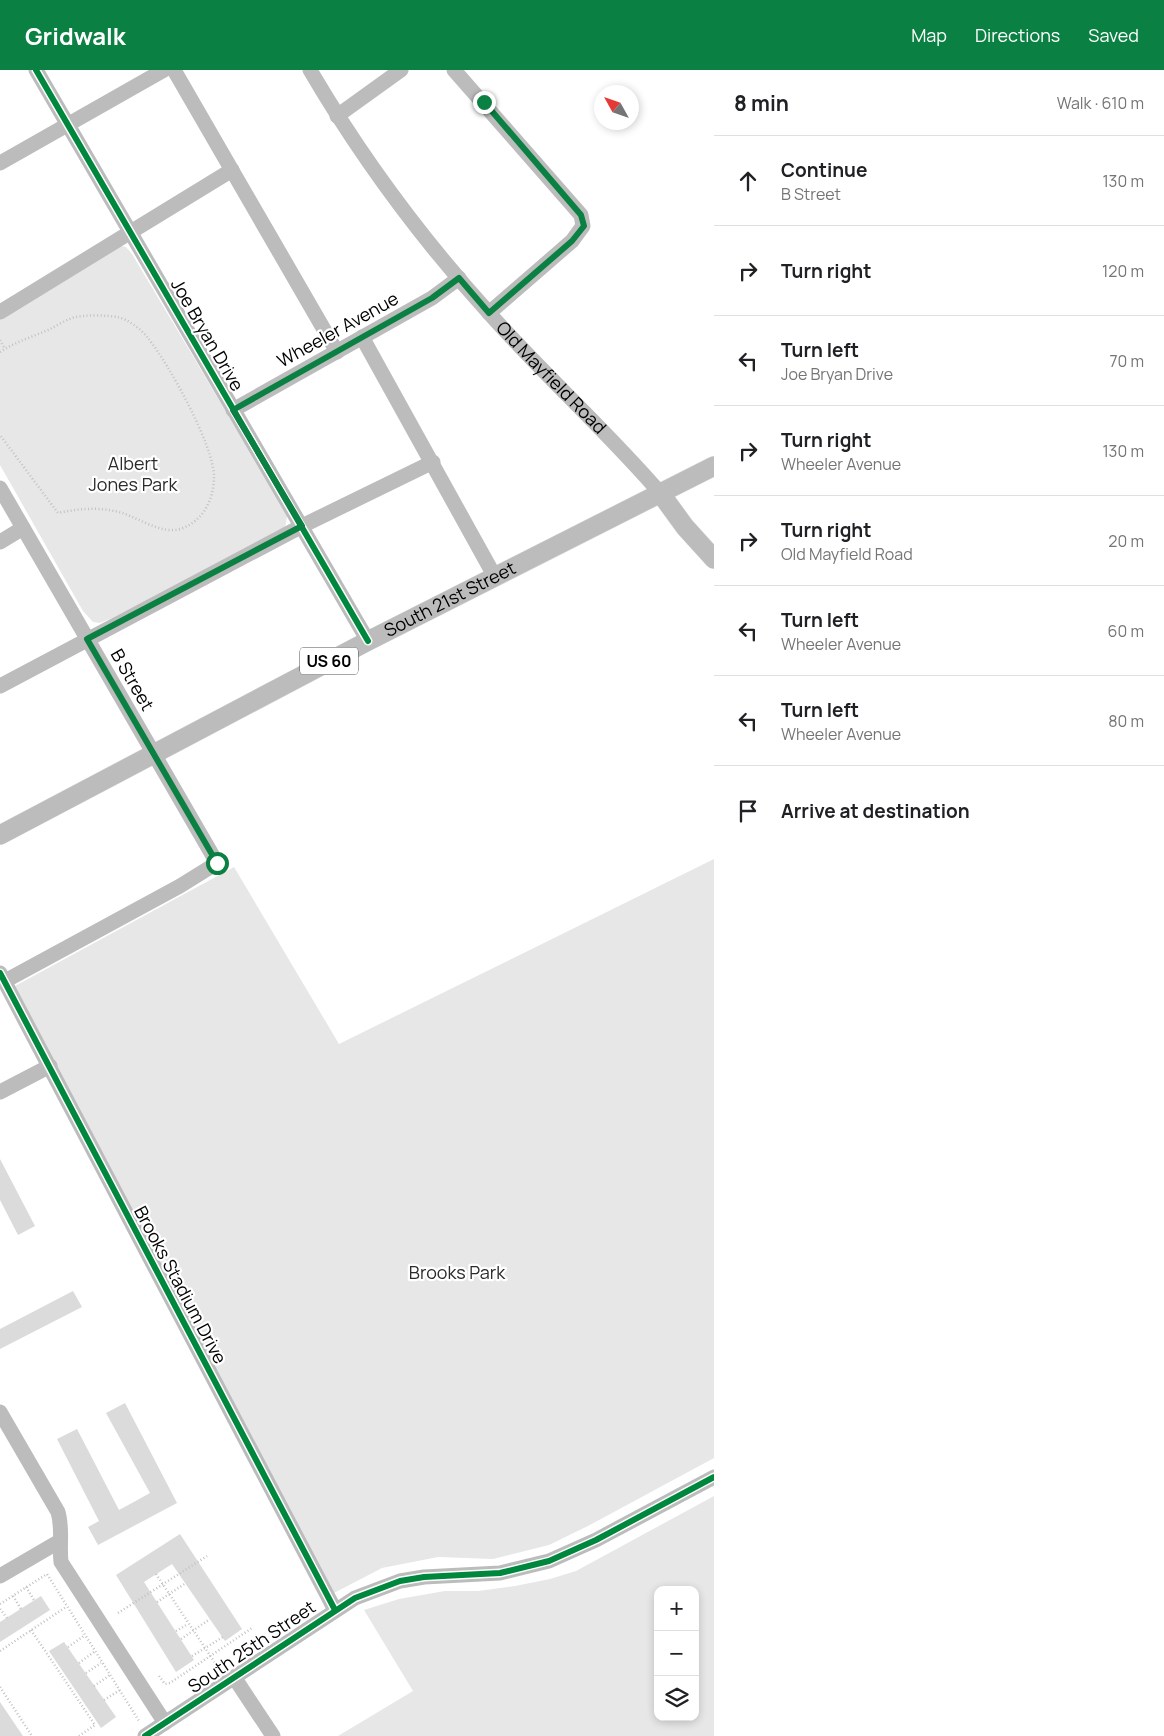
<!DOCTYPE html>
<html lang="en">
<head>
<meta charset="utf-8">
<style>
	body { margin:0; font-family:Manrope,sans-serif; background:#f6f6f6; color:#202124 }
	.controls { position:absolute; right:15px; bottom:15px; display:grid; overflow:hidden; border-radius:10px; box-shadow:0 2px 8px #0003 }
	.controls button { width:45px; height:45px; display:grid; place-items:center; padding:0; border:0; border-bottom:1px solid #e0e0e0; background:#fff; color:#202124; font:25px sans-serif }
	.compass { position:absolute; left:594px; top:15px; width:45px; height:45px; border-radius:50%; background:#fff; box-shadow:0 2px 8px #0003; rotate:310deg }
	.stop { position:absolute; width:15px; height:15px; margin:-11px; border:4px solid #0b8043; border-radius:50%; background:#fff }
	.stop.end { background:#0b8043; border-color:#fff; box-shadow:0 1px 5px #0008 }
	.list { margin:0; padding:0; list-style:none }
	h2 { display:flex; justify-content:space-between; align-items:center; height:65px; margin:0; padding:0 20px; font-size:21px }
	h2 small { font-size:16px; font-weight:400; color:#757577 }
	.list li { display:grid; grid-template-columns:32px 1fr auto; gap:15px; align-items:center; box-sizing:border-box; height:90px; padding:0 20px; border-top:1px solid #e0e0e0 }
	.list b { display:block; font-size:19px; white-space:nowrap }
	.list p { margin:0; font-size:16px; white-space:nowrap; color:#757577 }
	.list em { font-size:16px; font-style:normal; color:#757577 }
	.icon { flex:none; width:28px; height:28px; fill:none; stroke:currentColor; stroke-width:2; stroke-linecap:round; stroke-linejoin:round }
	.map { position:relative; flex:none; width:714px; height:1666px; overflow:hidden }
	header { display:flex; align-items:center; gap:30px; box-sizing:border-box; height:70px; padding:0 25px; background:#0b8043; color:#fff }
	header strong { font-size:24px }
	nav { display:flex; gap:28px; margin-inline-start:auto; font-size:18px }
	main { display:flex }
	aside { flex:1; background:#fff }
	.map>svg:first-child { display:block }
</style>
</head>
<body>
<header>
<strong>Gridwalk</strong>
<nav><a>Map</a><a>Directions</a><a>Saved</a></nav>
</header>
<main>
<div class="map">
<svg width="714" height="1666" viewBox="0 0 714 1666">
	<rect width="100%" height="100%" fill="#fff"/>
	<g fill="#e7e7e7" fill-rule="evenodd">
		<path d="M 121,176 L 126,177 L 132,184 L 284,439 L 287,446 L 285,459 L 112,548 L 100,553 L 93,552 L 83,541 L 0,395 L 0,247 Z"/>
		<path d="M 714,789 L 714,1388 L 588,1456 L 549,1475 L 493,1489 L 438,1487 L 382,1498 L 332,1524 L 15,916 L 234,797 L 339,974 Z"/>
		<path d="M 714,1426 L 714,1666 L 338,1666 L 413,1621 L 364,1540 L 399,1529 L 445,1521 L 478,1521 L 515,1516 L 550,1509 L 576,1501 ZM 658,1520 L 695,1520 L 695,1647 L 658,1647 Z"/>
	</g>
	<g fill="#dbdbdb">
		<path d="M 0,1089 L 35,1156 L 18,1165 L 0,1130 Z"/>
		<path d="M 73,1221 L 82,1237 L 0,1279 L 0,1259 Z"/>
		<path d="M 125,1333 L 177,1433 L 98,1475 L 88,1457 L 99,1451 L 57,1369 L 77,1359 L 119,1440 L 132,1433 L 150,1423 L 106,1343 Z"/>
		<path d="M 180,1464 L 242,1559 L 225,1571 L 172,1494 L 144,1512 L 194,1590 L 176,1602 L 116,1505 Z"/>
		<path d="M 41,1526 L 50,1540 L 0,1572 L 0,1552 Z"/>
		<path d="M 64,1572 L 116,1647 L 101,1658 L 49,1581 Z"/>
		<path d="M 0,1632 L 23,1666 L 0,1666 Z"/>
	</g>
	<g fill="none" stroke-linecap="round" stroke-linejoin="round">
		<g stroke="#dbdbdb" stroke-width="20">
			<g id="major">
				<path d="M 661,424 L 685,457 L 714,489"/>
				<path id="s2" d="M 0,765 L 368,571 L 714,396"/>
			</g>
		</g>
		<g stroke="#c2c2c2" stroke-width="2.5" stroke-dasharray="1 2.5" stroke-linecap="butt">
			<path d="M 0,270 L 5,279"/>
			<path d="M 0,282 C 15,272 32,267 48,260 C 57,256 66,249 76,247 C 86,245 107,245 117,247 C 128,249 141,259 148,268 C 168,293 214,375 214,407 C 214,428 204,450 183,458 C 161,467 135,444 114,441 C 95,437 77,439 58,443 L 0,365"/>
			<path d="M 156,1504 L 219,1599"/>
			<path d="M 26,1517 L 34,1530"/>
			<path d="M 13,1526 L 21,1539"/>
			<path d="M 157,1532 L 186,1513"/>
			<path d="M 0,1534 L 47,1504 L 139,1651"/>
			<path d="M 0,1539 L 7,1548"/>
			<path d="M 118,1543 L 207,1486"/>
			<path d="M 31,1560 L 95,1655 L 79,1666"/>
			<path d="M 176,1561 L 188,1554"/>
			<path d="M 181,1569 L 210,1549"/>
			<path d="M 68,1577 L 84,1566"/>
			<path d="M 0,1581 L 66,1537"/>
			<path d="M 192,1586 L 223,1567"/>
			<path d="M 79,1593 L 94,1582"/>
			<path d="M 86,1603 L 101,1593"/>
			<path d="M 159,1606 L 165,1614 L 170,1613 L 252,1558"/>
			<path d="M 94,1616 L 110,1605"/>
			<path d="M 0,1617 L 32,1666"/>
			<path d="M 104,1630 L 120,1620"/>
		</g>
		<g stroke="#bcbcbc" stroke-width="15">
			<path d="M 36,0 L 368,571"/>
			<path d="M 174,0 L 337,282"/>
			<path id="s1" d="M 310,0 C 361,87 421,168 489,243 C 544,305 607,361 661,424"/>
			<path d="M 454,0 L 581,145 L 583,156 L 572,171 L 489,243"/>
			<path d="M 337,46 L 401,0"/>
			<path d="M 0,93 L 164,0"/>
			<path d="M 0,242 L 232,100"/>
			<path d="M 362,267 L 495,507"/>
			<path d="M 233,340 L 432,228 L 459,208"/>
			<path d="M 0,418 L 217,793 L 180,816 L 5,911"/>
			<path d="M 0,472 L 23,458"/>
			<path d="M 0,616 L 302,456 L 433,392"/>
			<path d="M 0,903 L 335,1540"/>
			<path d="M 0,1022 L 50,996"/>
			<path d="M 0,1342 L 58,1442 C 63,1459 59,1475 61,1492 L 165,1653"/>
			<path d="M 0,1506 L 60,1471"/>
			<path d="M 234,1607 L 273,1666"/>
			<path d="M 145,1666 L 355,1528 L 400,1511 L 424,1507 L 500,1503 L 549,1491 L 596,1470 L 714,1407"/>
		</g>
		<use href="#major" stroke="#bcbcbc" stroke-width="19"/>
		<g stroke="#fff" stroke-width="9">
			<g id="cycleway">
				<path d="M 36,0 L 368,571"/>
				<path d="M 0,903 L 335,1540"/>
				<path d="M 145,1666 L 355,1528 L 400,1511 L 424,1507 L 500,1503 L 549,1491 L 596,1470 L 714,1407"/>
			</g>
		</g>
		<use href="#cycleway" stroke="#00873e" stroke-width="6"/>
	</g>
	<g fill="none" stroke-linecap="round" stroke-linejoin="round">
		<path stroke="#0b8043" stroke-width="6" d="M 217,793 L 87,569 L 302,456 L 233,340 L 432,228 L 459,208 L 489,243 L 572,171 L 584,156 L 581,145 L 484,32"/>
	</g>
	<g text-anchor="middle" stroke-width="4.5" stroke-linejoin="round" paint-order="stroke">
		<rect fill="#fff" stroke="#4c4c4c" stroke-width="1" x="300" y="577.5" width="58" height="27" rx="4"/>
		<g font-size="16" font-weight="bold" fill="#000">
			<text x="329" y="597">US 60</text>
		</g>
		<g font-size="18" fill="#000" stroke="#fff">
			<text transform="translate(338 260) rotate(-29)" y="6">Wheeler Avenue</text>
			<text transform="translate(207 265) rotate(60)" y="6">Joe Bryan Drive</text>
			<text dy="6" stroke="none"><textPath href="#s1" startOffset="392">Old Mayfield Road</textPath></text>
			<text dy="6" stroke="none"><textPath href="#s2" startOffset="508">South 21st Street</textPath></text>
			<text transform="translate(132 610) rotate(60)" y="6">B Street</text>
			<text transform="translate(180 1215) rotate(62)" y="6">Brooks Stadium Drive</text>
			<text transform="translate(252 1577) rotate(-34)" y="6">South 25th Street</text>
		</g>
		<g font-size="18" fill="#2b2b2b" stroke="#fff">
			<text x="133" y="400">Albert<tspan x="133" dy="21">Jones Park</tspan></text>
			<text x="457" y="1209">Brooks Park</text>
		</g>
	</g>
</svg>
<div class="controls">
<button>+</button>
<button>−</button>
<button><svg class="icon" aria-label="layers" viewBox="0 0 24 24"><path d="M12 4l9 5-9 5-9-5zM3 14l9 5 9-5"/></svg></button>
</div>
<svg class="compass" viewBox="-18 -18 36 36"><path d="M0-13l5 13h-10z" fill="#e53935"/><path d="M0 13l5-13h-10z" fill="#757577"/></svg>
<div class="stop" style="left:217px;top:793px"></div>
<div class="stop end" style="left:484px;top:32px"></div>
</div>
<aside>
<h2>8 min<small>Walk · 610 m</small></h2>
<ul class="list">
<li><svg class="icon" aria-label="ahead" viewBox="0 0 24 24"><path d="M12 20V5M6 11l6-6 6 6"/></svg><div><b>Continue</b><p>B Street</p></div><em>130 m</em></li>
<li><svg class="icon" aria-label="right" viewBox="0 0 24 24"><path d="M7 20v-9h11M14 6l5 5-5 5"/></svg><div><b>Turn right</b></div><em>120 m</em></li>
<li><svg class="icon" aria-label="left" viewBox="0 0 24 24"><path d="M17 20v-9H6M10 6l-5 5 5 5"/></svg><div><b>Turn left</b><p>Joe Bryan Drive</p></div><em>70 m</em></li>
<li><svg class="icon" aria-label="right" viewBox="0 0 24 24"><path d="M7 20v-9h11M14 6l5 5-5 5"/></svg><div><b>Turn right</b><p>Wheeler Avenue</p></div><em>130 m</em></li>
<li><svg class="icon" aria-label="right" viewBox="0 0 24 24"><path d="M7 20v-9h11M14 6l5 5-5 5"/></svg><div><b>Turn right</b><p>Old Mayfield Road</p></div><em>20 m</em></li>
<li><svg class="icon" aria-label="left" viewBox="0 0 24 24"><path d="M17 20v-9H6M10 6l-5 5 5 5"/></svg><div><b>Turn left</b><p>Wheeler Avenue</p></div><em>60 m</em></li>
<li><svg class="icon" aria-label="left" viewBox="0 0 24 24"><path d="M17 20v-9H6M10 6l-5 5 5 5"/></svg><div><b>Turn left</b><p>Wheeler Avenue</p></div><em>80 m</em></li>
<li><svg class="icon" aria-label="arrive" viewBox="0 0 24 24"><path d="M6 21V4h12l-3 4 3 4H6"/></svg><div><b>Arrive at destination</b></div></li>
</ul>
</aside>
</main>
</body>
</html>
